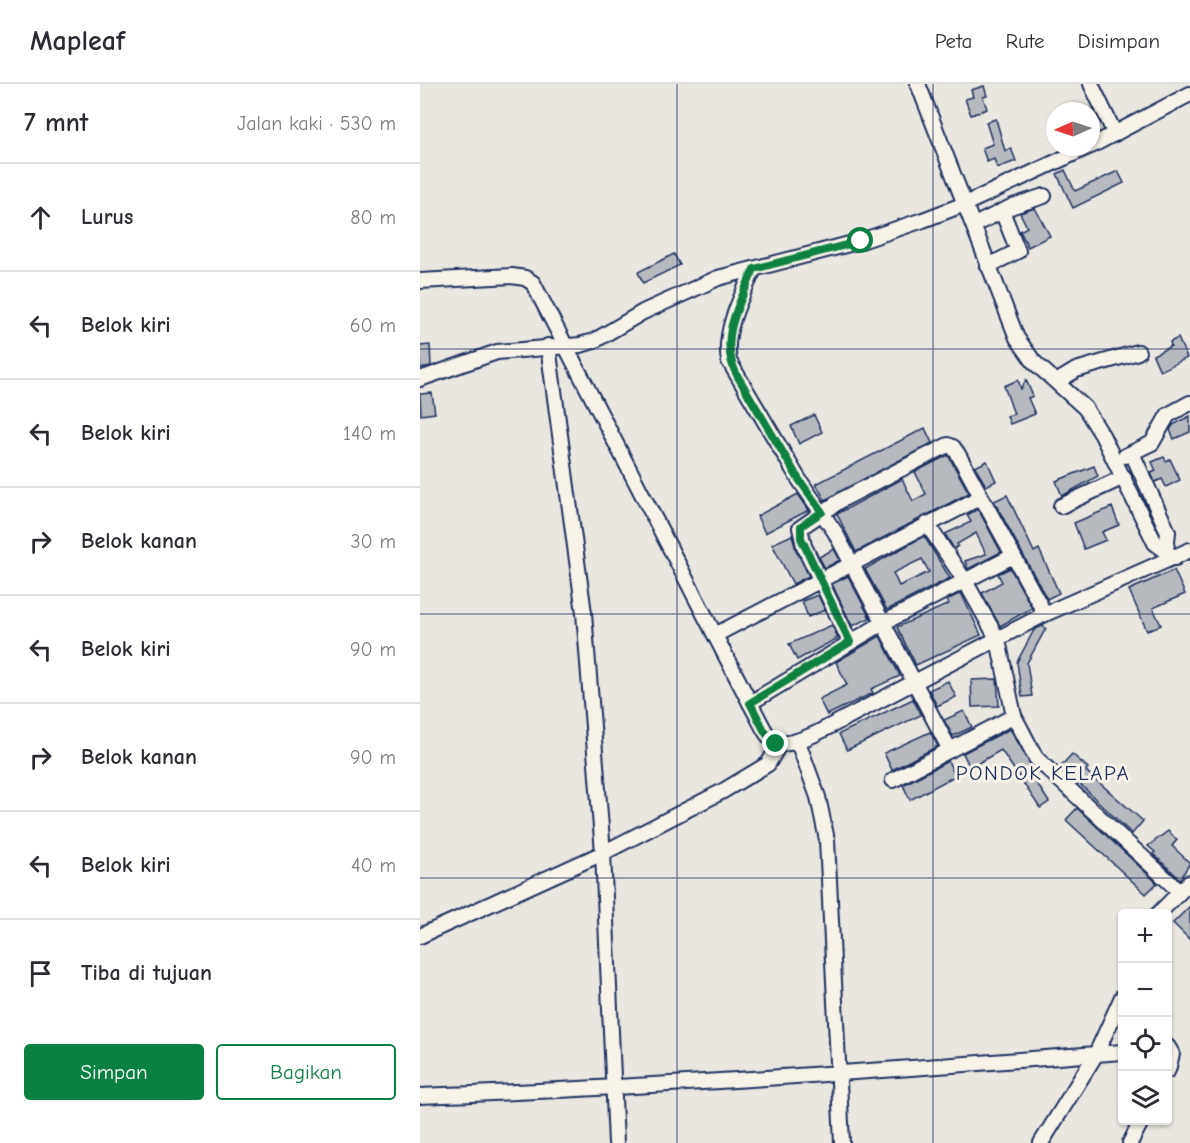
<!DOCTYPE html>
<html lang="id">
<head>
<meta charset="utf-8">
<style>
	body { margin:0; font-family:"Comic Neue",sans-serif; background:#f2f2f3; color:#2b2b33 }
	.controls { position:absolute; right:18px; bottom:18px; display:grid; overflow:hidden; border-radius:6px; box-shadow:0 2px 4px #0004 }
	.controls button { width:54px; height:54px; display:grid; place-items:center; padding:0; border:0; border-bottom:2px solid #e1e1e2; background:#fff; color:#2b2b33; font:30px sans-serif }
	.compass { position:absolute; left:626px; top:18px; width:54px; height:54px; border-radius:50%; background:#fff; box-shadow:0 2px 4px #0004; rotate:267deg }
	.stop { position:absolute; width:18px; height:18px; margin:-14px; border:4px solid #0b8043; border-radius:50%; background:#fff }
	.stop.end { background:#0b8043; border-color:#fff; box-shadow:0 2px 6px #0008 }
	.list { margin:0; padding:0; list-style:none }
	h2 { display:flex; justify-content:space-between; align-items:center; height:78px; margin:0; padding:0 24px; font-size:26px }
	h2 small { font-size:20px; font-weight:400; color:#7c7c81 }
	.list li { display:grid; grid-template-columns:39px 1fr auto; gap:18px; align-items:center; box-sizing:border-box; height:108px; padding:0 24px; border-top:2px solid #e1e1e2 }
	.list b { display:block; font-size:22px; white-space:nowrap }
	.list em { font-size:20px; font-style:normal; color:#7c7c81 }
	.actions { display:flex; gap:12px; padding:18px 24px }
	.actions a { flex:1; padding:14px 0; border:2px solid #0b8043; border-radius:6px; text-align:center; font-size:21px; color:#0b8043 }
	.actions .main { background:#0b8043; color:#fff }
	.icon { flex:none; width:33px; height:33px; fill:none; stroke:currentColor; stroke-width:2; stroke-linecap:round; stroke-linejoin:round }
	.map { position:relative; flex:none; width:770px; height:1059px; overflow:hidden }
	header { display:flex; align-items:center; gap:36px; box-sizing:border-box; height:84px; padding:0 30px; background:#fff; border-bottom:2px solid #e1e1e2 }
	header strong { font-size:28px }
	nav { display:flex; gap:33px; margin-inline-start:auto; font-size:21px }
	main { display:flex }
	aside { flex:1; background:#fff }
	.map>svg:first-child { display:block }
</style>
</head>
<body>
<header>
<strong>Mapleaf</strong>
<nav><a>Peta</a><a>Rute</a><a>Disimpan</a></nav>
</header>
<main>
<aside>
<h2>7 mnt<small>Jalan kaki · 530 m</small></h2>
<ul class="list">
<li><svg class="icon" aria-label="ahead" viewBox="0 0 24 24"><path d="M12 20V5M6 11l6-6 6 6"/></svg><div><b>Lurus</b></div><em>80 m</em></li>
<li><svg class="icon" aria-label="left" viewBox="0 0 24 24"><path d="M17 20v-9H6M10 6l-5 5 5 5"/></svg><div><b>Belok kiri</b></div><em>60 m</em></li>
<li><svg class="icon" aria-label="left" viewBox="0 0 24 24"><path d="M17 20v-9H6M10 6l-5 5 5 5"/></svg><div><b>Belok kiri</b></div><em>140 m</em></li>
<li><svg class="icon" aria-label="right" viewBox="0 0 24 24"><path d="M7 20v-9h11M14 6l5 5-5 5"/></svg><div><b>Belok kanan</b></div><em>30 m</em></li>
<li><svg class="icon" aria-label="left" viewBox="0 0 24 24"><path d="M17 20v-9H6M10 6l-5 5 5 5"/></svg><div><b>Belok kiri</b></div><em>90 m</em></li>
<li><svg class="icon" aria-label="right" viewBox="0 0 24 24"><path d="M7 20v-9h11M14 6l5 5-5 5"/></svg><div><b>Belok kanan</b></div><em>90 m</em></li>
<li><svg class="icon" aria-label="left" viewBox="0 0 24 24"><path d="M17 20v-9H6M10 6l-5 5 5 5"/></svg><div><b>Belok kiri</b></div><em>40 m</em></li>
<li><svg class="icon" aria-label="arrive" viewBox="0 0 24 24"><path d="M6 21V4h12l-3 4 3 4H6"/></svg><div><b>Tiba di tujuan</b></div></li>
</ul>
<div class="actions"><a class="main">Simpan</a><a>Bagikan</a></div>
</aside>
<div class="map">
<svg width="770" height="1059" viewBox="0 0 770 1059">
	<rect width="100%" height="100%" fill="#eae7e0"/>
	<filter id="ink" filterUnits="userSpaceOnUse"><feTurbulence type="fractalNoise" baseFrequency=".0167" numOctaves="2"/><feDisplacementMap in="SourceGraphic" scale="12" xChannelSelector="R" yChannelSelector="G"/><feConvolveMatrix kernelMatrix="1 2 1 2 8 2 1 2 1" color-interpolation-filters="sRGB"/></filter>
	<g filter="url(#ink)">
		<g fill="#b6babf" stroke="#1b2f5e" stroke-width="1.5" fill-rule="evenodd">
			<path d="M 564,2 L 567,12 L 563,13 L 567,25 L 551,31 L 545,15 L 553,13 L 551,6 Z"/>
			<path d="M 576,35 L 585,67 L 591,64 L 596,77 L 577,84 L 574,75 L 567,78 L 562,64 L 573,60 L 566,38 Z"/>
			<path d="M 645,86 L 655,107 L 698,87 L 704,99 L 653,124 L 637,90 Z"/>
			<path d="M 615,124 L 630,152 L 608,163 L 600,147 L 607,143 L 600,129 Z"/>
			<path d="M 254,170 L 260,181 L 223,199 L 218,188 Z"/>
			<path d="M 758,254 L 767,274 L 740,287 L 733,271 L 751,262 L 750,258 Z"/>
			<path d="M 10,261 L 11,282 L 0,284 L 0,262 Z"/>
			<path d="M 598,296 L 601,305 L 606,296 L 613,312 L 608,314 L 615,330 L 590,340 L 587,332 L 594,330 L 584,302 Z"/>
			<path d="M 12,309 L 15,329 L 1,331 L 0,310 Z"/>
			<path d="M 394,331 L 402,348 L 379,360 L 371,342 Z"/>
			<path d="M 770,332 L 770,348 L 754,355 L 750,346 L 753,341 Z"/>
			<path d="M 505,344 L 512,359 L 405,416 L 396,400 Z"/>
			<path d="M 528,371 L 549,409 L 436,468 L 417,430 L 482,395 L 493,417 L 506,410 L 495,388 Z"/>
			<path d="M 744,373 L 746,377 L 750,375 L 760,396 L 746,403 L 742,395 L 735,398 L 731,389 L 736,387 L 732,378 Z"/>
			<path d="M 567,377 L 576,397 L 566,402 L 555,383 Z"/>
			<path d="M 674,382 L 678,392 L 642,412 L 636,397 Z"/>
			<path d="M 378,410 L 389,426 L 345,449 L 337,432 Z"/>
			<path d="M 587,411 L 614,468 L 619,465 L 639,509 L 627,515 L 574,417 Z"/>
			<path d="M 692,423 L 699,441 L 682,448 L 686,456 L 664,465 L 654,439 Z"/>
			<path d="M 558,425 L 581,468 L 548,485 L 545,477 L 566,470 L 556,449 L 537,460 L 538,462 L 534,465 L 525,450 L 551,438 L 547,431 Z"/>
			<path d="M 372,451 L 376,466 L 389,492 L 373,500 L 352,460 Z"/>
			<path d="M 504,452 L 530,494 L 467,526 L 445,485 ZM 502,475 L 509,488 L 479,502 L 473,489 Z"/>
			<path d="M 414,465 L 420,476 L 405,484 L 399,473 Z"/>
			<path d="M 590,484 L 612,524 L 580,542 L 562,509 L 582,498 L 578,490 Z"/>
			<path d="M 754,486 L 765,510 L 733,524 L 741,541 L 727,547 L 709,506 Z"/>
			<path d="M 428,492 L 450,534 L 432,542 L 412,500 Z"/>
			<path d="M 541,509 L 561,551 L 496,581 L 477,543 L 529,520 L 527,516 Z"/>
			<path d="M 398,511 L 405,526 L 388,533 L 382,517 Z"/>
			<path d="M 412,541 L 418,554 L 377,576 L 369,560 Z"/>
			<path d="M 622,542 L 626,544 L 607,579 L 612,612 L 602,613 L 597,578 L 614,546 Z"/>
			<path d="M 460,552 L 480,592 L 451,605 L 453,609 L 407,631 L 399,615 L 427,601 L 416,578 Z"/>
			<path d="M 577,595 L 579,622 L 552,623 L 551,596 Z"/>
			<path d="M 528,597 L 536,613 L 517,622 L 509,606 Z"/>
			<path d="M 493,615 L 501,631 L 427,666 L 419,650 Z"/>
			<path d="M 544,627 L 552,643 L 533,652 L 524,636 Z"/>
			<path d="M 590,645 L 613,683 L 608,686 L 629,718 L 620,724 L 581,666 L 550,684 L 543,669 Z"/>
			<path d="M 510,648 L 518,662 L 472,686 L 464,669 Z"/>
			<path d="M 652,670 L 668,684 L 666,687 L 723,737 L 712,750 L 641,682 Z"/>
			<path d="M 528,677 L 535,692 L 490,716 L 483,701 Z"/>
			<path d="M 657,724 L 737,799 L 726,810 L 646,736 Z"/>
			<path d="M 748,747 L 757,756 L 752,762 L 770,779 L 760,795 L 733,770 L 735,768 L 728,762 Z"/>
			<path d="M 770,822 L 770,856 L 753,839 Z"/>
		</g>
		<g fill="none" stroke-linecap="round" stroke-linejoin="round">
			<g stroke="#1b2f5e" stroke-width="18">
				<g id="minor">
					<path d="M 498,0 L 597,254 L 614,278 L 665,324 L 682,351 L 735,459 L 755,474"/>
					<path d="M 671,0 L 695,50"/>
					<path d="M 671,62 L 770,10"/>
					<path d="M 554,141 L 593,122 L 624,112"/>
					<path d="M 568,182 L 598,167 L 582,127"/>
					<path d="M 334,185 C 322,212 303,246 309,277 L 378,394 L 415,448 L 530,666"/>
					<path d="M 0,197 L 92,192 L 105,194 L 113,199 L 330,619 C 351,656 348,671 395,650 L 625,530 L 770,466"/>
					<path d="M 128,262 L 164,529 L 183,769 L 196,1059"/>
					<path d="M 0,295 L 77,268 L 160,261 L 174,257 L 223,228 L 298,194 L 441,157 L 503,136 L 545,120 L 668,63"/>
					<path d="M 638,297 L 656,286 L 718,268"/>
					<path d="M 712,369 L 748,448 L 746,467"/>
					<path d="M 705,372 L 732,359 L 748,331 L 770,319"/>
					<path d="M 641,422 L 704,393"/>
					<path d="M 507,440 L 545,497 L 578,556 L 594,632 L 616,674 L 759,807"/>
					<path d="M 295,551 L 561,413"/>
					<path d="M 430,558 L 384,462 L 380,444 L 423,415 L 528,361 L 533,363 L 538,370 L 625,530"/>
					<path d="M 330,619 L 463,539 L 593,472"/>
					<path d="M 378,658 L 398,713 L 407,756 L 422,1059"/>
					<path d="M 473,696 L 594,632"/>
					<path d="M 738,830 L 770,798"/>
					<path d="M 0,852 L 183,769 L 303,707 L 348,680 L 359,661"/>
					<path d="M 748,963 L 752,970 L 748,986"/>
					<path d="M 0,1012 C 226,1004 451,988 676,970 L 702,913"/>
					<path d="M 621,1059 L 676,970 L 702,968"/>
					<path d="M 710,1059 L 722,1036"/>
				</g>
			</g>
			<use href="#minor" stroke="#f7f3e8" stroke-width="14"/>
		</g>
	</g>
	<g fill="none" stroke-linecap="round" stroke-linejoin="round" filter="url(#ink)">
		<path stroke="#0b8043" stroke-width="8" d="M 356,660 L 345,648 L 330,619 L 430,558 L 381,454 L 381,442 L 402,428 L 378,394 L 318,293 C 297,256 319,221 334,185 L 441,157"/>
	</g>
	<path fill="none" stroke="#1b2f5e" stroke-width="1.5" stroke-opacity="0.55" d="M 257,0 L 257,1059M 513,0 L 513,1059M 0,265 L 770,265M 0,530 L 770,530M 0,794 L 770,794"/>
	<g text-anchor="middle" stroke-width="6" stroke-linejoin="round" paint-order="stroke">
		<g font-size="21" letter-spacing="1.5" fill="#1b2f5e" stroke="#f7f3e8">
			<text x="623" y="696">PONDOK KELAPA</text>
		</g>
	</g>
</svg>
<div class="controls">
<button>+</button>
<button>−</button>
<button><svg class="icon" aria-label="locate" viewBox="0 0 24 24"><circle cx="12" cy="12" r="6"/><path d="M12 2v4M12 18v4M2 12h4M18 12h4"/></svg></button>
<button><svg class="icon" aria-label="layers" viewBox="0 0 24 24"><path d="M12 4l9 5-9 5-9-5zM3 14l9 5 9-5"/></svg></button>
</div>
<svg class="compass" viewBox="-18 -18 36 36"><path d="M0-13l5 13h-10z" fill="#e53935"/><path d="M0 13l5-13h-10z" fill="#7c7c81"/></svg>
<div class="stop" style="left:441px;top:157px"></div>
<div class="stop end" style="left:356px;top:660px"></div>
</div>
</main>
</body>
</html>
